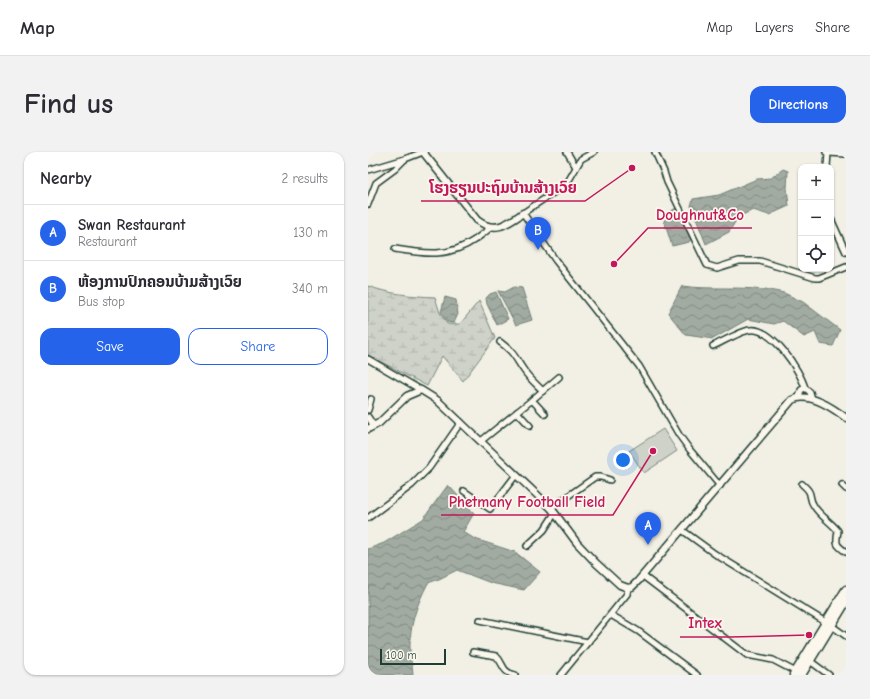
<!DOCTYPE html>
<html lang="en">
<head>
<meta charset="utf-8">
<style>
	body { margin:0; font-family:"Comic Neue","Noto Sans Lao",sans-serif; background:#f2f2f3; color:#2b2b33 }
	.controls { position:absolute; right:12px; top:12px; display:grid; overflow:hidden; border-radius:8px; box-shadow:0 1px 3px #0004 }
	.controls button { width:36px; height:36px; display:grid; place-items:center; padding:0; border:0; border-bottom:1px solid #e1e1e2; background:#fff; color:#2b2b33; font:20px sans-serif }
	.scale { position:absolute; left:12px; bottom:10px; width:66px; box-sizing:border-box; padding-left:4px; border:2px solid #1f3d34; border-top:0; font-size:11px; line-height:14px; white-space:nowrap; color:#1f3d34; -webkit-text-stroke:3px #fbf7ec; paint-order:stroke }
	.you { position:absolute; left:255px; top:308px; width:14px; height:14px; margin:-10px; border:3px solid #fff; border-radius:50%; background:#1a73e8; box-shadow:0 0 0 6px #1a73e833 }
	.badge { display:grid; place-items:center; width:26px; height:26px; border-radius:50%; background:#2563eb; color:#fff; font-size:13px; font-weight:700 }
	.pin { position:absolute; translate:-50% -33px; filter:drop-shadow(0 1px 2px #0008) }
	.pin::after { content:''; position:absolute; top:21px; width:14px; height:12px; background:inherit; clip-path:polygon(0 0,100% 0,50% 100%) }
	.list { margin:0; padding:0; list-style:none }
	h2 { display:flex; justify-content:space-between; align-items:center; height:52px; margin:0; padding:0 16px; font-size:17px }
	h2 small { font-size:13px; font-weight:400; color:#7c7c81 }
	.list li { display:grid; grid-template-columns:26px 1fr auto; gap:12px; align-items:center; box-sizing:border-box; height:56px; padding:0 16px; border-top:1px solid #e1e1e2 }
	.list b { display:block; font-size:15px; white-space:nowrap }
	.list p { margin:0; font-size:13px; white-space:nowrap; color:#7c7c81 }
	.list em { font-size:13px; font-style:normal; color:#7c7c81 }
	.actions { display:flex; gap:8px; padding:12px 16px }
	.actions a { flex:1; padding:9px 0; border:1px solid #2563eb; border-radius:12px; text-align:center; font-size:14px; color:#2563eb }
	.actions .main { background:#2563eb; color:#fff }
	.icon { flex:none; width:22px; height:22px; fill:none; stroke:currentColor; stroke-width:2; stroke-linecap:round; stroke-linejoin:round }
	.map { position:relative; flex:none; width:478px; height:523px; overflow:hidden; border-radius:12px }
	header { display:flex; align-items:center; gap:24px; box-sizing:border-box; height:56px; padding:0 20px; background:#fff; border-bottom:1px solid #e1e1e2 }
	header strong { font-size:19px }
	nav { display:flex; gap:22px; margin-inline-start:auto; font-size:14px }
	.intro { display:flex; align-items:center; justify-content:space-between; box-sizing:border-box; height:96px; padding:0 24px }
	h1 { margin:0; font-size:28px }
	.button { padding:10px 18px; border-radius:12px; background:#2563eb; color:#fff; font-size:14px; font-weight:700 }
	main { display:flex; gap:24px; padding:0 24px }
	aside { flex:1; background:#fff; border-radius:12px; box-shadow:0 1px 3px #0004 }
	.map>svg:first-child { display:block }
</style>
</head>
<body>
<header>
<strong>Map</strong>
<nav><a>Map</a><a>Layers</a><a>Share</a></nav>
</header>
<div class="intro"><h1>Find us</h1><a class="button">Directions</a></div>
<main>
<aside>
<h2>Nearby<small>2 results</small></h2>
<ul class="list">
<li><span class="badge">A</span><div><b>Swan Restaurant</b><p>Restaurant</p></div><em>130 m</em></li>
<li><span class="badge">B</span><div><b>ຫ້ອງການປົກຄອນບ້າມສ້າງເວົຍ</b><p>Bus stop</p></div><em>340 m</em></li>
</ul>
<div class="actions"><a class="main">Save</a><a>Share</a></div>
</aside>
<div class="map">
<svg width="478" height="523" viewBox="0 0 478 523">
	<defs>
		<pattern id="wetland-marsh" width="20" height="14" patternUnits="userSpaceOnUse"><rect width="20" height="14" fill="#cfd2c8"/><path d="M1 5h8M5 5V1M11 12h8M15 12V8" fill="none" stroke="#b1b5ac"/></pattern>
		<pattern id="water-waves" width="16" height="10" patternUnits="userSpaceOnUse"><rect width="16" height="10" fill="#a2aba1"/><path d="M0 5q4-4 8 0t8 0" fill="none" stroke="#838c84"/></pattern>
	</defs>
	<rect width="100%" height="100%" fill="#f2f0e5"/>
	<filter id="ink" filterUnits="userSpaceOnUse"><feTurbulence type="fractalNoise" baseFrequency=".025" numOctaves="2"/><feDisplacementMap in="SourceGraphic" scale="8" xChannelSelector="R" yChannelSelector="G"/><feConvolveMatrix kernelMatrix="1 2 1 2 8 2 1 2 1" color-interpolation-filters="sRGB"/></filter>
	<g filter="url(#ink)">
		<path fill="url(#wetland-marsh)" stroke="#77887e" d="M 0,134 C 21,142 44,144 67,145 L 72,161 L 79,172 L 92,172 L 111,149 L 127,186 L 95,229 L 74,204 L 59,234 L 0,203 Z"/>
		<path fill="#cfd2c8" stroke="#77887e" d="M 295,277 L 309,299 L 276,321 L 261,299 Z"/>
		<g fill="url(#water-waves)" stroke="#6e7f75">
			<path d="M 415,17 L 420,19 L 419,36 L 421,54 L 401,63 L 385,58 L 370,65 L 361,80 L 338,92 L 323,54 L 325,47 L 351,43 L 389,27 L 403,26 Z"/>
			<path d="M 308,56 L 324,85 L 321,90 L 304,94 L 296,69 L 300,61 Z"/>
			<path d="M 314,134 C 341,138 369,134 396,138 L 397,137 L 416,141 L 435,150 L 472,178 L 465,194 L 452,192 L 447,180 L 436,185 L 415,169 L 406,172 L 380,167 L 345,187 L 318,183 L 300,161 Z"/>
			<path d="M 146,135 L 154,136 L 164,168 L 148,173 L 130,139 L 137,140 Z"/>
			<path d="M 128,140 L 140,167 L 129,173 L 119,152 L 118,146 L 122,142 Z"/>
			<path d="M 77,145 L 88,148 L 90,162 L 86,171 L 79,170 L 73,160 Z"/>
			<path d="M 80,333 L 106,361 L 95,380 L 107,387 L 147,400 L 172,420 L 156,438 L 123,431 L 89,418 L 71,427 L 60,431 C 48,454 41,474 42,501 C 42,508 45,515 45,523 L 0,523 L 0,397 L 16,391 L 55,367 Z"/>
		</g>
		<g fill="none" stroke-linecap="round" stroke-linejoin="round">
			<g stroke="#1f3d34" stroke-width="8">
				<g id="minor">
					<path d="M 199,0 L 208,15"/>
					<path d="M 226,0 L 213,7 L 201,28 L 194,35 L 155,61 L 188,109 L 271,214 L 311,283 L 322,298 L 352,334"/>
					<path d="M 287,0 L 296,20 L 299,30 L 339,113 L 349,116 L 371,109 L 392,109 L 447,126 L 451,126 L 478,115"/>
					<path d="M 458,0 L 460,1 L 459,15"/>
					<path d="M 460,1 L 478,2"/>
					<path d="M 0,18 L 37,7 L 55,0"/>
					<path d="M 0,52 L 8,31 L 27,17 L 37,7"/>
					<path d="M 463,67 L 478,100"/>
					<path d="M 27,97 C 57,102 81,106 108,87 C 113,83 118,80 123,75"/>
					<path d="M 132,190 C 147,201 147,206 157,220 C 162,227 169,233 175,239"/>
					<path d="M 345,194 C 354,190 373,179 382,178 C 404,175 432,218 437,236"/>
					<path d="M 0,207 L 53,238"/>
					<path d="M 431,245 L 433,238 L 437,236 L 442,240 L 444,247"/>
					<path d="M 164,248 L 177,262"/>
					<path d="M 0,258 L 3,247"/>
					<path d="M 149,260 L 162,274"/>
					<path d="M 0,265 L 6,274"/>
					<path d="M 113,289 L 164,248 L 191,225"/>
					<path d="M 434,332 C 447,343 439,344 446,354 C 452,364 463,370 470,379 C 468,392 467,392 478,400"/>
					<path d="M 474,333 L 478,337"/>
					<path d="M 96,339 L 122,357 L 148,323"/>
					<path d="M 183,356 L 227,325 L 233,325 L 242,328"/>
					<path d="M 0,366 L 44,333 L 61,316 L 93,270"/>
					<path d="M 314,378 L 347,402 L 459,471"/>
					<path d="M 159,394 L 176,378 L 187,361"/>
					<path d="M 275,424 L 379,503 L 405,508 L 428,520"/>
					<path d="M 243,463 L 270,479 L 329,523"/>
					<path d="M 112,468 L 220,490"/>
					<path d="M 464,474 L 478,484"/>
					<path d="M 105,500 L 128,504 C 136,511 133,520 147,523"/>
					<path d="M 442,509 L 461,523"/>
					<path d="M 193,523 L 259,442 L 260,436"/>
				</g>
			</g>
			<g stroke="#1f3d34" stroke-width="9">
				<g id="tertiary">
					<path d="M 55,0 L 109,68 C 127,82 139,72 155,61"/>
					<path d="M 0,277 L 11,271 L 39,244 L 53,238 L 69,248 L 183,356 L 209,391 L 228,411 L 252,433 L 260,436 L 264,435 L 270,429 L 424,248 C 441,239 465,256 478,266"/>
				</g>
			</g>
			<g stroke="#1f3d34" stroke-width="11">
				<g id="primary">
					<path d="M 426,523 L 478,438"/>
					<path d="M 433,523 L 478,449"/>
				</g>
			</g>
			<use href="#minor" stroke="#fbf7ec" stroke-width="5"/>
			<use href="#tertiary" stroke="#fbf7ec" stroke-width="6"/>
			<use href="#primary" stroke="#fbf7ec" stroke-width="8"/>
		</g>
	</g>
	<path fill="none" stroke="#c2185b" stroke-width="1.5" d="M264 16L217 49H53M246 112L280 76H384M285 299L245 363H73M441 483L362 485H312"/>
	<g fill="#c2185b" stroke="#fbf7ec" stroke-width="1.5">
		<circle cx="264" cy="16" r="4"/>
		<circle cx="246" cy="112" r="4"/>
		<circle cx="285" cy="299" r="4"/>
		<circle cx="441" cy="483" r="4"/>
	</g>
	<g font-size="15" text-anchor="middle" font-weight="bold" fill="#c2185b" stroke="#fbf7ec" stroke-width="3.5" stroke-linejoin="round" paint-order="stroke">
		<text x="135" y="41">ໂຮງຮຽນປະຖົມບ້ານສ້າງເວົຍ</text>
		<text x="332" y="68">Doughnut&amp;Co</text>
		<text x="159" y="355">Phetmany Football Field</text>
		<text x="337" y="476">Intex</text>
	</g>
</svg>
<div class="controls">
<button>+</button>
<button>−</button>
<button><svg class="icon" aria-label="locate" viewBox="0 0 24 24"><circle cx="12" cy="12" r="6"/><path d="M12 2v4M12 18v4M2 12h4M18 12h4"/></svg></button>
</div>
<div class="scale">100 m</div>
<div class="you"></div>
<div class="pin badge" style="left:280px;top:393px">A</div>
<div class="pin badge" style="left:170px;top:98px">B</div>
</div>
</main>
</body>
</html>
